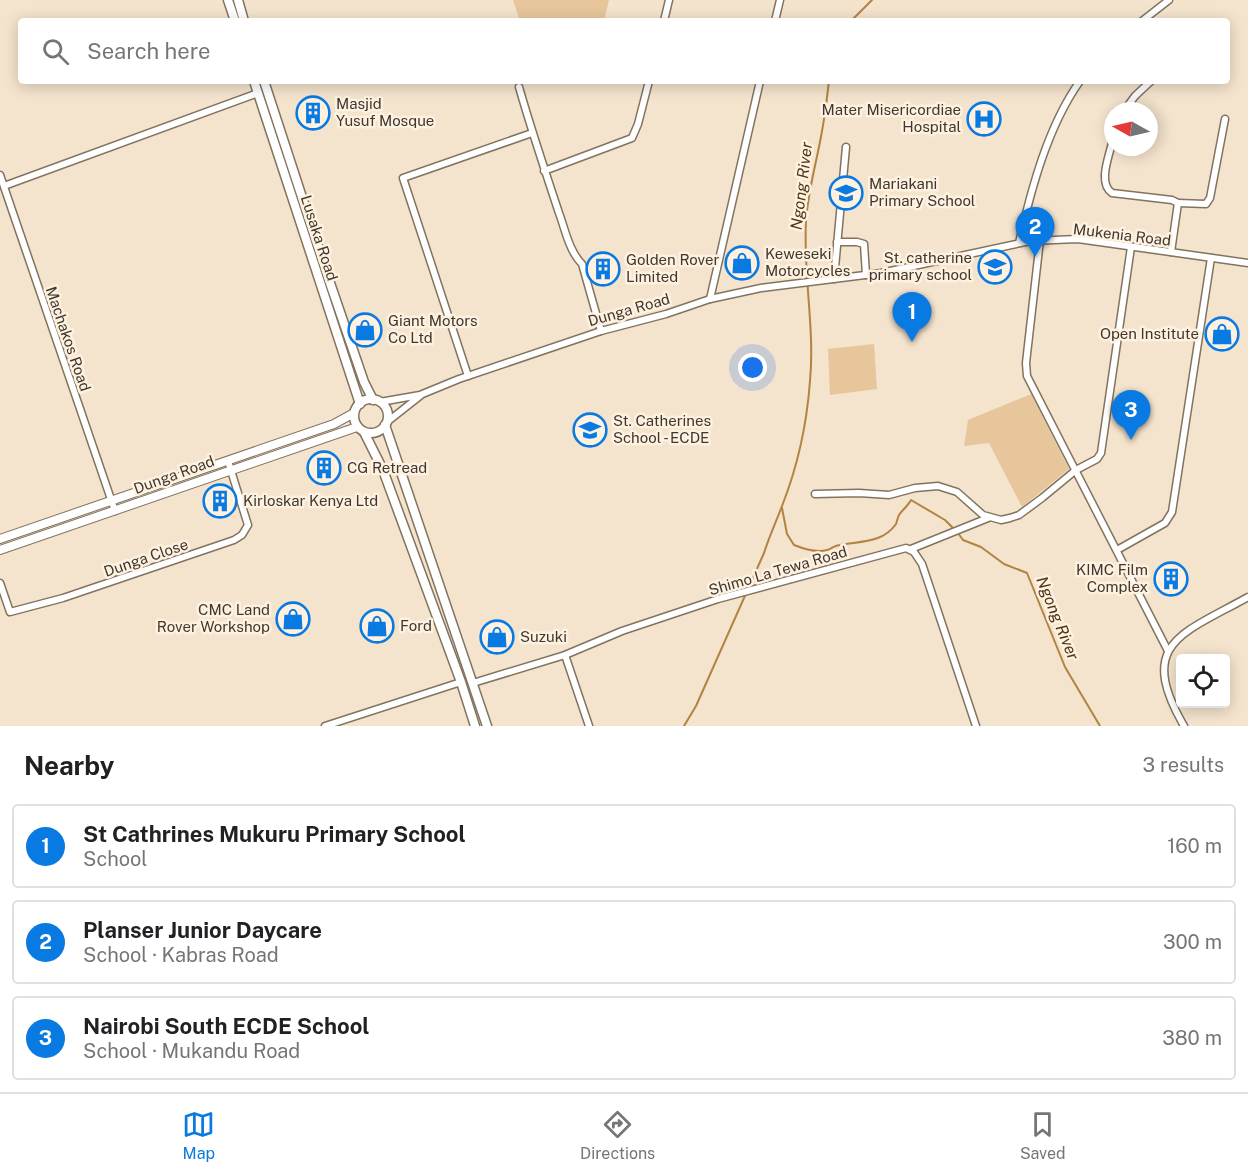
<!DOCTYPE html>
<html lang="en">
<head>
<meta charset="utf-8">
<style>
	body { margin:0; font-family:"Public Sans",sans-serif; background:#f6f6f6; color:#202124 }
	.controls { position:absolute; right:18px; bottom:18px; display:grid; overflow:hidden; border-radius:6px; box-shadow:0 3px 15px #0003 }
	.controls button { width:54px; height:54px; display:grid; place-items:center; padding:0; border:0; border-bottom:2px solid #e0e0e0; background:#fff; color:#202124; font:30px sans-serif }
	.compass { position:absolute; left:1104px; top:102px; width:54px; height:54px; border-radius:50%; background:#fff; box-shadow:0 3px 15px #0003; rotate:278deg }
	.you { position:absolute; left:753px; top:368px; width:21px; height:21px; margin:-15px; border:4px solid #fff; border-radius:50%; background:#1a73e8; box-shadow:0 0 0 9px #1a73e833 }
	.badge { display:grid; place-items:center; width:39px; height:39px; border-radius:50%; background:#097ae2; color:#fff; font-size:20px; font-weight:700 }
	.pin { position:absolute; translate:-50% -50px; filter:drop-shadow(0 2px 3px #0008) }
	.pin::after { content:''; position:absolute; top:32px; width:21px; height:18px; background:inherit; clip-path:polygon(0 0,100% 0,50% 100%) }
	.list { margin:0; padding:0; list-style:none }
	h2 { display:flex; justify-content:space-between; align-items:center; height:78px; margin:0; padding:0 24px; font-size:26px }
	h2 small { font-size:20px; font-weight:400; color:#757577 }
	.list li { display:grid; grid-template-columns:39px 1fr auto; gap:18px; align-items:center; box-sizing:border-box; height:84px; margin:0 12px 12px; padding:0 12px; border:2px solid #e0e0e0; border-radius:6px }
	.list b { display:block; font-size:22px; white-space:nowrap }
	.list p { margin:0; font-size:20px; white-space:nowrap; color:#757577 }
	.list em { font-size:20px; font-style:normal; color:#757577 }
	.icon { flex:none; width:33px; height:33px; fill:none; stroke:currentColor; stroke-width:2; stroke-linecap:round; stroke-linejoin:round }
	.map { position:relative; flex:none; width:1248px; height:726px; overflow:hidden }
	.search { position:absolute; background:#fff; box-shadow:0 3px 15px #0003; left:18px; right:18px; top:18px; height:66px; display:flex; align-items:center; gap:15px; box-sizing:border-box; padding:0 21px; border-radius:6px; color:#757577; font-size:22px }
	.sheet { height:366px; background:#fff }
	nav { display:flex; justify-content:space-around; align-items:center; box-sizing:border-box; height:84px; border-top:2px solid #e0e0e0; background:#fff; font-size:16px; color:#757577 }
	nav a { display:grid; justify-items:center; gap:3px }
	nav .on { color:#097ae2 }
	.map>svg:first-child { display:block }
</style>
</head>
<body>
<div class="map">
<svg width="1248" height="726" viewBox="0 0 1248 726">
	<rect width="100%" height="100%" fill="#f4e3cd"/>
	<g fill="#e7c69c">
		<path d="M 513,0 L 609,0 L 604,21 L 520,21 Z"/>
		<path d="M 874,344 L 877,389 L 830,395 L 828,349 Z"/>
		<path d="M 1031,394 L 1069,469 L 1022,507 L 989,443 L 964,446 L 968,420 Z"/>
	</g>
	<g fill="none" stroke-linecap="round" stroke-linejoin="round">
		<g stroke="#b28341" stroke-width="2">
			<path d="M 851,21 L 872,0"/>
			<path d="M 782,508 L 787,534 L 794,545 C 804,549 816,553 827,550 C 831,549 835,545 840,545 C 860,541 883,543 896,524 C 897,521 898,517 899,515 C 903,509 908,506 911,500 L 945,520 L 954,529"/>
			<path d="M 958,533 L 963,540 L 981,547 L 1004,564 L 1027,573 L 1065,667 L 1100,726"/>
			<path d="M 684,726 L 696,706 L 764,553 C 769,537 776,522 782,506 C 797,468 807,422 810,381 C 815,328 803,275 806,221 C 808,190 817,161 822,131 C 825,115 827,98 829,81"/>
		</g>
		<g stroke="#82735f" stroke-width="9">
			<g id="minor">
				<path d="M 664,21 L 669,0"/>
				<path d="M 775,21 L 780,0"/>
				<path d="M 1142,21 L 1169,0"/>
				<path d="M 519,87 C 531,129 545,171 559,213 C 565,229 569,251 582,264 L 601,331"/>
				<path d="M 1124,111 L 1135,96 L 1151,81"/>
				<path d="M 1113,139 C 1110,154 1097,183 1112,193 L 1172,200 L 1178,203 L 1171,252"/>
				<path d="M 544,171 L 632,138 L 638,124 L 649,81"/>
				<path d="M 0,175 L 115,511"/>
				<path d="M 4,186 L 258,93"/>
				<path d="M 1178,203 L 1206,204 L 1210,198 L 1225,119"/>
				<path d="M 1040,240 L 1026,363 L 1027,376 L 1168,651"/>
				<path d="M 837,242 L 857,242 L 864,244 L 866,275"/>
				<path d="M 1019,243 C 1031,189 1048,126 1080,81"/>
				<path d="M 834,279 L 846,147"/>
				<path d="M 710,299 L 760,81"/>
				<path d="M 468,376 L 403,178 L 532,133"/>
				<path d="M 380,402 L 420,395 L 459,379 L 601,331 L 666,314 L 710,299 L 761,288 L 881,273 L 1030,241 L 1078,239 L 1248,263"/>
				<path d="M 387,422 L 420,396"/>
				<path d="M 815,494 L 859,493 L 889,495 L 915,488 L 938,486 L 957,492 L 983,515 L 1001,520 L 1010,518 L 1019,515 L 1042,498 L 1076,470 L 1097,459 L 1101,453 L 1131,247"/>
				<path d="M 911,549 L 988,518"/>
				<path d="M 1117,550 L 1165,523 L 1172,512 L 1211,258"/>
				<path d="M 0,583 L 10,612 L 63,598 L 234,540 L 242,535 L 248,525 L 228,461"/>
				<path d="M 565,655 L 589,726"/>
				<path d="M 473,683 L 565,655 L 622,631 L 718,599 L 906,548 L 914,552 L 922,564 L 976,726"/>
				<path d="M 325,726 L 461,682"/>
				<path d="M 1184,726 C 1136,643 1182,634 1248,597"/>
			</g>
		</g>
		<g stroke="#82735f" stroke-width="10">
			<g id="tertiary">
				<path d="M 0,539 L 334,424 L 354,413"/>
				<path d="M 0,550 L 357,427"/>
			</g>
		</g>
		<g stroke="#82735f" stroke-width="11">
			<g id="secondary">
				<path d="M 228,0 L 235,21"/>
				<path d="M 238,0 L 244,21"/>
				<path d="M 254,81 L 360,404"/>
				<path d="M 264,81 L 329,280 L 364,382 L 373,400"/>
				<circle cx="371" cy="416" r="17"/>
				<path d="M 385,425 L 487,726"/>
				<path d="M 364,432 L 383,470 L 461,682 L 475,726"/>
			</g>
		</g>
		<use href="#minor" stroke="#fff" stroke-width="6"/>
		<use href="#tertiary" stroke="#fff" stroke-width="8"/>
		<use href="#secondary" stroke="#fff" stroke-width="8"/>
	</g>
	<defs>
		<g id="building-ring" transform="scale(1.725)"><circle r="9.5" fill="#fff1e0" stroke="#097ae2" stroke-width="1.5"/><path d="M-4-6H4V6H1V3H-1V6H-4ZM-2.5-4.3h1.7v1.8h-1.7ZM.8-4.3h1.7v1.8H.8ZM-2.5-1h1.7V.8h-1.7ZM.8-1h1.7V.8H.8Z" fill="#097ae2"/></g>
		<g id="hospital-ring" transform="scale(1.725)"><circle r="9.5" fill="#fff1e0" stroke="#097ae2" stroke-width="1.5"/><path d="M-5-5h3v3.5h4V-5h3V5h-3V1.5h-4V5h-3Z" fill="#097ae2"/></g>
		<g id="school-ring" transform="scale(1.725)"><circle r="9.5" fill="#fff1e0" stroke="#097ae2" stroke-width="1.5"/><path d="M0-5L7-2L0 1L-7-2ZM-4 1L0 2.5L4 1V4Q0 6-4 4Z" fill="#097ae2"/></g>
		<g id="shop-ring" transform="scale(1.725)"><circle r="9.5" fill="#fff1e0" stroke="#097ae2" stroke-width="1.5"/><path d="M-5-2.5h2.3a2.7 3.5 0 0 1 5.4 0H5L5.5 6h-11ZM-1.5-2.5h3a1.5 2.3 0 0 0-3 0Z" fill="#097ae2"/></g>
	</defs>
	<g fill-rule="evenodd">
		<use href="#building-ring" x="313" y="113"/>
		<use href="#hospital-ring" x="984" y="119"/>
		<use href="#school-ring" x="846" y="193"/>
		<use href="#shop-ring" x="742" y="263"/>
		<use href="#school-ring" x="995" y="267"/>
		<use href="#building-ring" x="603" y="269"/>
		<use href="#shop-ring" x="365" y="330"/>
		<use href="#shop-ring" x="1222" y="334"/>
		<use href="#school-ring" x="590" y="430"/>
		<use href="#building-ring" x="324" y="468"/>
		<use href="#building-ring" x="220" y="501"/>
		<use href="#building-ring" x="1171" y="579"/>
		<use href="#shop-ring" x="293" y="619"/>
		<use href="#shop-ring" x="377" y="626"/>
		<use href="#shop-ring" x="497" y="637"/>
	</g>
	<g text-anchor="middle" stroke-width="5" stroke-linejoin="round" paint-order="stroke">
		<g font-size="15" fill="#3e382f" stroke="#fff1e0" text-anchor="start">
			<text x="336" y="109">Masjid<tspan x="336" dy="17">Yusuf Mosque</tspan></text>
			<text x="961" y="115" text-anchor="end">Mater Misericordiae<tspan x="961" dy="17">Hospital</tspan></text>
			<text x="869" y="189">Mariakani<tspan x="869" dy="17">Primary School</tspan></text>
			<text x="765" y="259">Keweseki<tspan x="765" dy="17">Motorcycles</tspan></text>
			<text x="972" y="263" text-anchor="end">St. catherine<tspan x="972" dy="17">primary school</tspan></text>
			<text x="626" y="265">Golden Rover<tspan x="626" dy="17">Limited</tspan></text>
			<text x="388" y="326">Giant Motors<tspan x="388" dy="17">Co Ltd</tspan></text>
			<text x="1199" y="339" text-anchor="end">Open Institute</text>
			<text x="613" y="426">St. Catherines<tspan x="613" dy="17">School - ECDE</tspan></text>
			<text x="347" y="473">CG Retread</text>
			<text x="243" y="506">Kirloskar Kenya Ltd</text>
			<text x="1148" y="575" text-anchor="end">KIMC Film<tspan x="1148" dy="17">Complex</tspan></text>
			<text x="270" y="615" text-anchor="end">CMC Land<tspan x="270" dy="17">Rover Workshop</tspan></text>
			<text x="400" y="631">Ford</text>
			<text x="520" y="642">Suzuki</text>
		</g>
		<g font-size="15" fill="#3e382f" stroke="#fff1e0">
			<text transform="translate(1122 235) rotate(7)" y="5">Mukenia Road</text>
			<text transform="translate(319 238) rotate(72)" y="5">Lusaka Road</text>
			<text transform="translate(629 310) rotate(-16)" y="5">Dunga Road</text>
			<text transform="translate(68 339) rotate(71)" y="5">Machakos Road</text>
			<text transform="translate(174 475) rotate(-20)" y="5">Dunga Road</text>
			<text transform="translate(146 558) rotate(-19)" y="5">Dunga Close</text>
			<text transform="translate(778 571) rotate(-16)" y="5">Shimo La Tewa Road</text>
		</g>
		<g font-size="16" font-style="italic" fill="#4c3719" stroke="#fff1e0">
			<text transform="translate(801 186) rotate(-83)" y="6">Ngong River</text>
			<text transform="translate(1058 618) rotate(68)" y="6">Ngong River</text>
		</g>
	</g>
</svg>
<div class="controls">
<button><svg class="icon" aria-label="locate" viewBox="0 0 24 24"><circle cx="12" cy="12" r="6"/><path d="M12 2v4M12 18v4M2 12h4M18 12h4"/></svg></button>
</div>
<svg class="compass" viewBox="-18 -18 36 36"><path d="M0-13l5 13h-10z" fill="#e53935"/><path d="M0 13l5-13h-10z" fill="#757577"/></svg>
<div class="you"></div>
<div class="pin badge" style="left:912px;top:342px">1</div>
<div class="pin badge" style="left:1035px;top:257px">2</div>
<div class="pin badge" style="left:1131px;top:440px">3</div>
<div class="search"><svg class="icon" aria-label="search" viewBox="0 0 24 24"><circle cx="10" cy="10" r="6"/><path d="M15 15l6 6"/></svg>Search here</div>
</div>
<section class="sheet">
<h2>Nearby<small>3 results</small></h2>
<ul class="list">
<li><span class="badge">1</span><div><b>St Cathrines Mukuru Primary School</b><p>School</p></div><em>160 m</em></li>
<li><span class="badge">2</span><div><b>Planser Junior Daycare</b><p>School · Kabras Road</p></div><em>300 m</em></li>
<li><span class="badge">3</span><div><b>Nairobi South ECDE School</b><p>School · Mukandu Road</p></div><em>380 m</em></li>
</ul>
</section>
<nav>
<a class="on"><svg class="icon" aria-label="map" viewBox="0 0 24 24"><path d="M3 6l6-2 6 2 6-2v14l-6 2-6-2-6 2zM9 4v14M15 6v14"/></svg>Map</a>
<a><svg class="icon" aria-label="directions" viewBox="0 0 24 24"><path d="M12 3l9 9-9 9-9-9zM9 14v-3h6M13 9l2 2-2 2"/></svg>Directions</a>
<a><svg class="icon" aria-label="saved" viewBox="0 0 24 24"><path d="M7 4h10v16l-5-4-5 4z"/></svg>Saved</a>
</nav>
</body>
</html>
